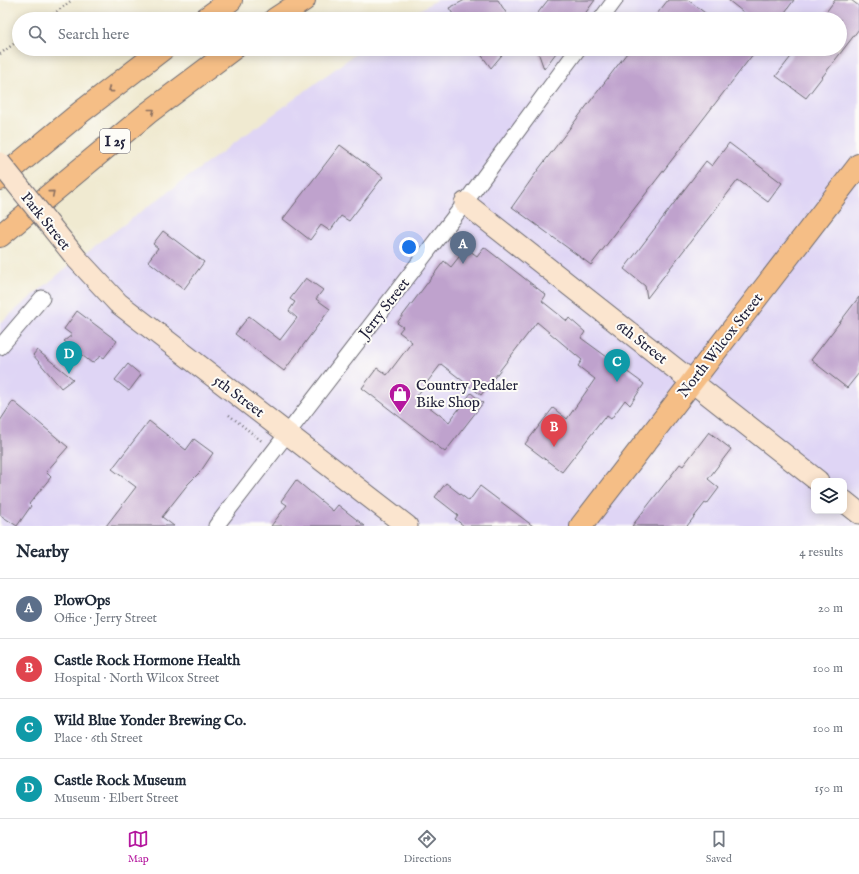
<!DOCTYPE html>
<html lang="en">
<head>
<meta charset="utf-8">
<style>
	body { margin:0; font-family:"IM FELL English",serif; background:#f2f2f3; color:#1f2937 }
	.controls { position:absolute; right:12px; bottom:12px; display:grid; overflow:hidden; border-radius:8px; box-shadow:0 2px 10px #0003 }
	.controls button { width:36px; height:36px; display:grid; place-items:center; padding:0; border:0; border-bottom:1px solid #e0e1e3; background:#fff; color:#1f2937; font:20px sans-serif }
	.you { position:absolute; left:409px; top:247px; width:14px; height:14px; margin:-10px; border:3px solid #fff; border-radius:50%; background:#1a73e8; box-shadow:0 0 0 6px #1a73e833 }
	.badge { display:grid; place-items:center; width:26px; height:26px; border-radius:50%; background:#b5179e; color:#fff; font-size:13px; font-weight:700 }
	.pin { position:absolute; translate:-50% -33px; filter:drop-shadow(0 1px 2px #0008) }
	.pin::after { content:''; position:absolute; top:21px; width:14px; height:12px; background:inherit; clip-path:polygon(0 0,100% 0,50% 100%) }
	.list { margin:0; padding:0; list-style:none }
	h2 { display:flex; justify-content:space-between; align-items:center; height:52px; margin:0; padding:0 16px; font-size:17px }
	h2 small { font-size:13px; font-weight:400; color:#747a83 }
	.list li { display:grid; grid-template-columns:26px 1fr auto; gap:12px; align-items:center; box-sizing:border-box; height:60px; padding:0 16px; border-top:1px solid #e0e1e3 }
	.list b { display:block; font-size:15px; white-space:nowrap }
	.list p { margin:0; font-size:13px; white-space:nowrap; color:#747a83 }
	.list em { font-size:13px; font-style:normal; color:#747a83 }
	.icon { flex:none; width:22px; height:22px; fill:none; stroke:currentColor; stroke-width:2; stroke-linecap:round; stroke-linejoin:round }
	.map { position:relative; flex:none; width:859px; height:526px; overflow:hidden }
	.search { position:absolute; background:#fff; box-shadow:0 2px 10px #0003; left:12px; right:12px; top:12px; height:44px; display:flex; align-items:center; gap:10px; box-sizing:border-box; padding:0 14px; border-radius:22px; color:#747a83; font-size:15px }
	.sheet { height:292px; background:#fff }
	nav { display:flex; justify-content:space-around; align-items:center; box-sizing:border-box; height:56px; border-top:1px solid #e0e1e3; background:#fff; font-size:11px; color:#747a83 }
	nav a { display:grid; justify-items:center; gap:2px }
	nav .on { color:#b5179e }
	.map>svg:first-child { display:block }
</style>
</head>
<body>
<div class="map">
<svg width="859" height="526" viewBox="0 0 859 526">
	<rect width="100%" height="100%" fill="#fdfcf7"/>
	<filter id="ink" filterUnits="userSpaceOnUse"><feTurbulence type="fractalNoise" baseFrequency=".025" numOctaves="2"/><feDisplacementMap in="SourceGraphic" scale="8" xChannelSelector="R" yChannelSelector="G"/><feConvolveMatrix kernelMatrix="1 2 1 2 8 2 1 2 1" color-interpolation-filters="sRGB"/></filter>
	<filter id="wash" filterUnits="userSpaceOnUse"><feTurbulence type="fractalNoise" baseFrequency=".012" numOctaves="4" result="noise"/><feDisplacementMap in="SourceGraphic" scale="16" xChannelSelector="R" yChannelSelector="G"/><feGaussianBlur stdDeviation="0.9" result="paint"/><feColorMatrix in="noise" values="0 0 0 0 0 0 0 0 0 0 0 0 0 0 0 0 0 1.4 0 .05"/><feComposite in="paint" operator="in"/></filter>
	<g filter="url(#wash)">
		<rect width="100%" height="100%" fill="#f0ead1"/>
		<path fill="#dfd5f5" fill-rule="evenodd" d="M 436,0 L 859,0 L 859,526 L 0,526 L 0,323 L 77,259 L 362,49 L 840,49 L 840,19 L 405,19 ZM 814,481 L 844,481 L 844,511 L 814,511 Z"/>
		<g id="blocks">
			<g fill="#bfa2cd">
				<path d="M 465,0 L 498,0 L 510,19 L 456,19 L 449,8 Z"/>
				<path d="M 548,0 L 595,0 L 581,19 L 533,19 Z"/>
				<path d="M 668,0 L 688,0 L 713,19 L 653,19 Z"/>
				<path d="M 728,0 L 794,0 L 780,19 L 752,19 Z"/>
				<path d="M 835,0 L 851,0 L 859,6 L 859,29 L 806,98 L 776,76 L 797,49 L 840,49 L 840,19 L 821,19 Z"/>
				<path d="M 477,49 L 507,49 L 491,68 Z"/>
				<path d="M 537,49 L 559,49 L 544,69 Z"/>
				<path d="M 630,49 L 757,49 L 591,265 L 512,207 L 538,170 Z"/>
				<path d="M 729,143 L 782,183 L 768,202 L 738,180 L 647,298 L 645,286 L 624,269 L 706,161 L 712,166 Z"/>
				<path d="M 340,145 L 383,177 L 349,221 L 341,216 L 330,231 L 321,225 L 310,240 L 283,219 Z"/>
				<path d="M 163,231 L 204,262 L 184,289 L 148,261 L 158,248 L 153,244 Z"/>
				<path d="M 484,247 L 546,295 L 542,301 L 567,321 L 569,318 L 585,332 L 581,338 L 644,384 L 630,405 L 625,400 L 611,419 L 607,416 L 605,419 L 604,418 L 562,472 L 525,444 L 553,408 L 567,419 L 595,379 L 578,366 L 582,360 L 537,322 L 481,395 L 441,364 L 416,397 L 449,422 L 471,393 L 483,403 L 445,452 L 362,388 L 377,368 L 387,375 L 412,342 L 399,332 L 403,327 L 397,323 L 444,261 L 451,267 L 466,248 L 477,256 Z"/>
				<path d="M 306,278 L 323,290 L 316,299 L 330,309 L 284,371 L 235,334 L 249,316 L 280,340 L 297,318 L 289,311 L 295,302 L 290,299 Z"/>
				<path d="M 859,297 L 859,373 L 847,388 L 811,360 Z"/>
				<path d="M 77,311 L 117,341 L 104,358 L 101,356 L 92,363 L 64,341 L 72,335 L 64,329 Z"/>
				<path d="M 37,350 L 73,379 L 61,388 L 33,355 Z"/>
				<path d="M 128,364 L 141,375 L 129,391 L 115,380 Z"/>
				<path d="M 13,401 L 68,447 L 46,472 L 51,477 L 29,504 L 31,506 L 17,526 L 0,515 L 0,421 Z"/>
				<path d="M 149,421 L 186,450 L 194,439 L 213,453 L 201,471 L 188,484 L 162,517 L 174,526 L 106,526 L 136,487 L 112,469 Z"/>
				<path d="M 709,432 L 731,449 L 708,479 L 719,488 L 707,504 L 705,503 L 687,526 L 632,526 L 680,464 L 683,466 Z"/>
				<path d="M 296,480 L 333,511 L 338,505 L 365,526 L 271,526 L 287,505 L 281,501 Z"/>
				<path d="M 446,483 L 469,501 L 480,486 L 533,526 L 464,526 L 455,519 L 458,515 L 435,497 Z"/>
			</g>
		</g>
	</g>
	<g filter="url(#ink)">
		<use href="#blocks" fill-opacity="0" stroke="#6a6870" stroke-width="1"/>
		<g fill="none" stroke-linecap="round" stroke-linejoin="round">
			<g stroke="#6a6870" stroke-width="17">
				<g id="street">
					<path d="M 601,19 L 615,0"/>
					<path d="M 0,347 L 42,298"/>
					<path d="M 216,526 L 461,208 L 578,49"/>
				</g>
			</g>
			<g stroke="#6a6870" stroke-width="23">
				<g id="secondary">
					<path d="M 465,203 L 818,481"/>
					<path d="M 77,259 L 118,303 L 407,526"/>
					<path d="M 844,501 L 859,513"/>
				</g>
			</g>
			<g stroke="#6a6870" stroke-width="24">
				<path id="primary" d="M 581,526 L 859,165"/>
			</g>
			<g stroke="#6a6870" stroke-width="24">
				<g id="highway">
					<path d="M 205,19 L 231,0"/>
					<path d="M 275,19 L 304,0"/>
					<path d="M 0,179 L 81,112 L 163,49"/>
					<path d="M 0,236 L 148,113 L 233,49"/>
				</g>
			</g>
			<g stroke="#6a6870" stroke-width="2.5" stroke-dasharray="1 3" stroke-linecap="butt">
				<path d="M 47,19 L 72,0"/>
				<path d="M 0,54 L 19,40"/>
				<path d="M 229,415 L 263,442"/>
			</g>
			<use href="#street" stroke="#fff" stroke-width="15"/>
			<use href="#secondary" stroke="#fbe5cf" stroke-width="21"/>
			<use href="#primary" stroke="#f5be86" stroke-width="22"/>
			<use href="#highway" stroke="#f5be86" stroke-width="22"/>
			<g stroke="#6a6870" stroke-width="23" stroke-linecap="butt">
				<path id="secondary-bridge" d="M 0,163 L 77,259"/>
			</g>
			<use href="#secondary-bridge" stroke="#fbe5cf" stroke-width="21"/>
		</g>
		<defs><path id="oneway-chevron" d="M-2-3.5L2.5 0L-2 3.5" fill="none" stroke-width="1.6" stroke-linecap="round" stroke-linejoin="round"/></defs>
		<g stroke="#8c7060">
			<use href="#oneway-chevron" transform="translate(110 90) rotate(143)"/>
			<use href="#oneway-chevron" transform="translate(152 111) rotate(-38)"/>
			<use href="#oneway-chevron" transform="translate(52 193) rotate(-40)"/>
		</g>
	</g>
	<defs>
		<g id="shop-pin" transform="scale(1.15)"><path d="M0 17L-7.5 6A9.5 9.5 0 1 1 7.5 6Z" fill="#b5179e" stroke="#fdfcf7"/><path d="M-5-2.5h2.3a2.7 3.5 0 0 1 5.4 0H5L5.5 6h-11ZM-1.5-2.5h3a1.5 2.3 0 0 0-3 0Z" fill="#fff"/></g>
	</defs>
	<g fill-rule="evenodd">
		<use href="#shop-pin" x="400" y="394"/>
	</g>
	<g text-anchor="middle" stroke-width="4" stroke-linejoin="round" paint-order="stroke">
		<rect fill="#fdfcf7" stroke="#646373" stroke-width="1" x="100" y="129" width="30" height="24" rx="3"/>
		<g font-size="14" font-weight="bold" fill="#22223b">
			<text x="115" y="146">I 25</text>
		</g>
		<g font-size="15" fill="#22223b" stroke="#fdfcf7">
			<text transform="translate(46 221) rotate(51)" y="5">Park Street</text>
			<text transform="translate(384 308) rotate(-52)" y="5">Jerry Street</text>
			<text transform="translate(642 342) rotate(38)" y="5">6th Street</text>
			<text transform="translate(720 345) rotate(-52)" y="5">North Wilcox Street</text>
			<text transform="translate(239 396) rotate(37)" y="5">5th Street</text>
		</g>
		<g font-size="15" fill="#22223b" stroke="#fdfcf7" text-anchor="start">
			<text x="416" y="390">Country Pedaler<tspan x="416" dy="17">Bike Shop</tspan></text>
		</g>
	</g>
</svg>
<div class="controls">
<button><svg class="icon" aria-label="layers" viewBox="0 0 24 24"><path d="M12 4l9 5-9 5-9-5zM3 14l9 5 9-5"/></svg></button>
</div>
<div class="you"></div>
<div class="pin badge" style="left:463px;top:264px;background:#5c6f8a">A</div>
<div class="pin badge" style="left:554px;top:447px;background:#e0444e">B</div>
<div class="pin badge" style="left:617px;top:382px;background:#0f9aa8">C</div>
<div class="pin badge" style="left:69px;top:374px;background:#0f9aa8">D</div>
<div class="search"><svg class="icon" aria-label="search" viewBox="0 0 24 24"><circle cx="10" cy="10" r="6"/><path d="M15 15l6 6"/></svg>Search here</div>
</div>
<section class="sheet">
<h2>Nearby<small>4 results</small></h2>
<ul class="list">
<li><span class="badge" style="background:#5c6f8a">A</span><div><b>PlowOps</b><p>Office · Jerry Street</p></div><em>20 m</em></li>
<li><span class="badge" style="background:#e0444e">B</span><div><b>Castle Rock Hormone Health</b><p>Hospital · North Wilcox Street</p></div><em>100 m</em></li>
<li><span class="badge" style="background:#0f9aa8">C</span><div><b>Wild Blue Yonder Brewing Co.</b><p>Place · 6th Street</p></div><em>100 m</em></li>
<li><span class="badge" style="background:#0f9aa8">D</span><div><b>Castle Rock Museum</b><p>Museum · Elbert Street</p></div><em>150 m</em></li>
</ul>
</section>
<nav>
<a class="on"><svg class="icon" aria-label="map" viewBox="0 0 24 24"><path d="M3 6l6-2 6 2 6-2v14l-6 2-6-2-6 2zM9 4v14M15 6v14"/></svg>Map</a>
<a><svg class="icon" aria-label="directions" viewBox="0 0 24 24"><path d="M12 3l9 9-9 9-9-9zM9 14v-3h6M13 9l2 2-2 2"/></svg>Directions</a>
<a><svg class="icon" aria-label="saved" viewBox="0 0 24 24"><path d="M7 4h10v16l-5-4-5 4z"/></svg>Saved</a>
</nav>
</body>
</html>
